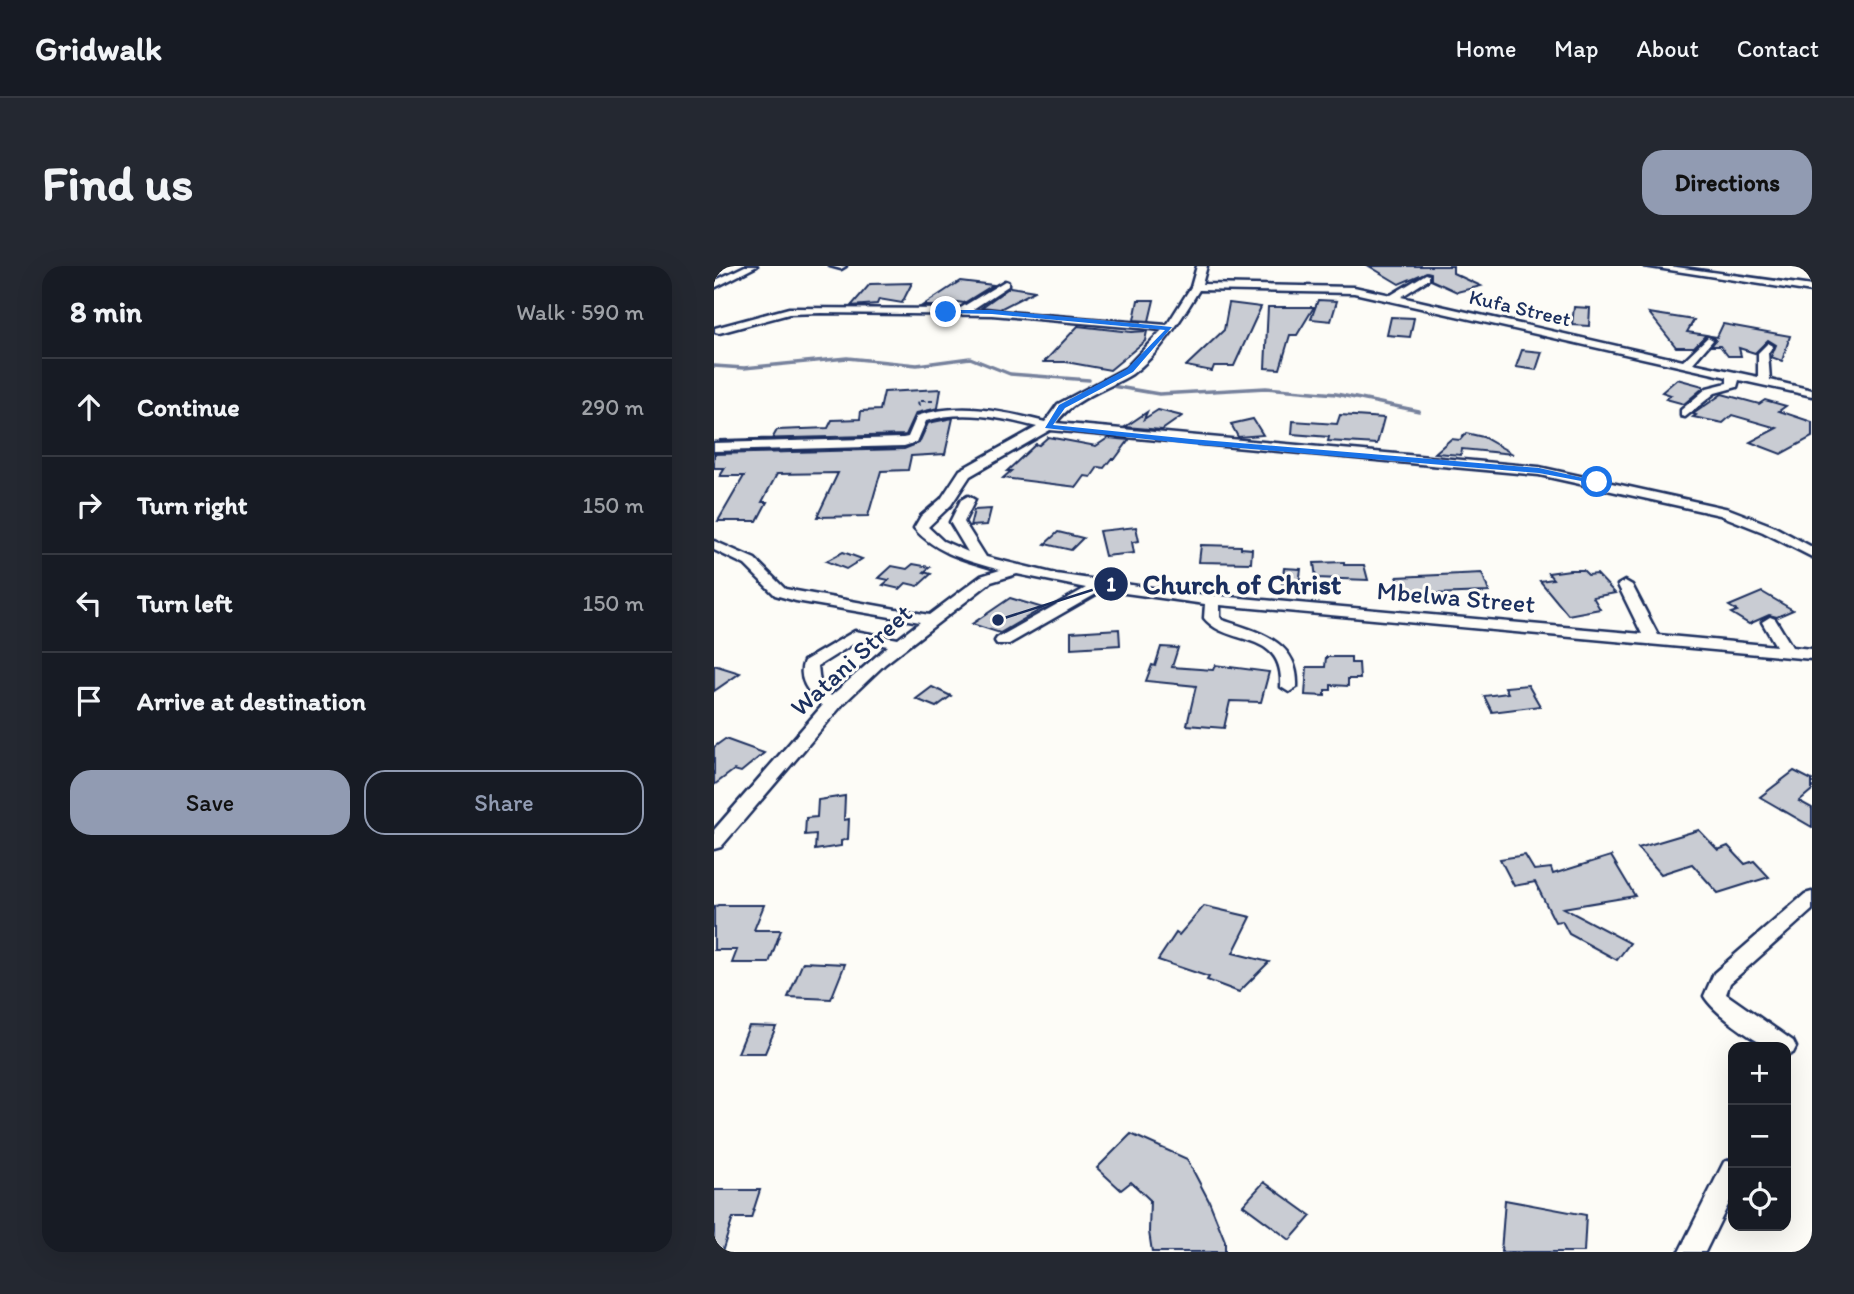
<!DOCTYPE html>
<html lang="en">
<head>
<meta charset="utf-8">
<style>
	body { margin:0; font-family:Itim,sans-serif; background:#242831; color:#f1f3f6 }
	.controls { position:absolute; right:21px; bottom:21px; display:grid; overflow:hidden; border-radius:14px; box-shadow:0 7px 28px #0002 }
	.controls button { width:63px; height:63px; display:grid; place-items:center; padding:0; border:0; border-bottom:2px solid #363941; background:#171b24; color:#f1f3f6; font:35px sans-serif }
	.stop { position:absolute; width:21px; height:21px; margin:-16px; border:5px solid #1a73e8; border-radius:50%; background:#fff }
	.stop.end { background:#1a73e8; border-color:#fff; box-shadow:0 2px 7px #0008 }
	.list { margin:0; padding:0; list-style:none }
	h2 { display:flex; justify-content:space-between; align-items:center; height:91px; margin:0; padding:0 28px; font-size:30px }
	h2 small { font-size:23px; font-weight:400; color:#9ea1a6 }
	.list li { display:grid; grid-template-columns:46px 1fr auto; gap:21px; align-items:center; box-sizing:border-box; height:98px; padding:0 28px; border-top:2px solid #363941 }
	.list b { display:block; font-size:26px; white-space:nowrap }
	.list em { font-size:23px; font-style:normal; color:#9ea1a6 }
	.actions { display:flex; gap:14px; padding:21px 28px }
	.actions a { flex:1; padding:16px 0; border:2px solid #919bb2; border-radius:21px; text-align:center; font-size:24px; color:#919bb2 }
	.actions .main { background:#919bb2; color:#111 }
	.icon { flex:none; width:38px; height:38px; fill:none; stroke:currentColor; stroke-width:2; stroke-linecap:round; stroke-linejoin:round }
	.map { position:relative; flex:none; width:1098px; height:986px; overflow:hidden; border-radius:21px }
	header { display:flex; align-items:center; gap:42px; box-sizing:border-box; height:98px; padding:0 35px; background:#171b24; border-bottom:2px solid #363941 }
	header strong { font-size:33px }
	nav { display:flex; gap:38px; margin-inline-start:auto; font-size:24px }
	.intro { display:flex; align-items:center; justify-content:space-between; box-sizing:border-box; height:168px; padding:0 42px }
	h1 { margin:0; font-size:49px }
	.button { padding:18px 32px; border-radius:21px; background:#919bb2; color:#111; font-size:24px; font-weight:700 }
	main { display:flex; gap:42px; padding:0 42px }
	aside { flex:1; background:#171b24; border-radius:21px; box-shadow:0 7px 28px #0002 }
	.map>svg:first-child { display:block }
</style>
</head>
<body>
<header>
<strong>Gridwalk</strong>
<nav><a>Home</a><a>Map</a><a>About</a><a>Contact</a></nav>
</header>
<div class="intro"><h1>Find us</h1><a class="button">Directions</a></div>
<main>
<aside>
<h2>8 min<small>Walk · 590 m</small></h2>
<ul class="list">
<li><svg class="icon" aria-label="ahead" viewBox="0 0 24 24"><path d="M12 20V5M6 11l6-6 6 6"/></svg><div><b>Continue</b></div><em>290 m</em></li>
<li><svg class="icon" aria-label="right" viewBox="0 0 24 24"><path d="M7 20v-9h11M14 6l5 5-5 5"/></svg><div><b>Turn right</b></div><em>150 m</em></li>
<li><svg class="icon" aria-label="left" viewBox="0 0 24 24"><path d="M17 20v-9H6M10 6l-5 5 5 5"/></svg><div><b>Turn left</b></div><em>150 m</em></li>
<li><svg class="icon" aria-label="arrive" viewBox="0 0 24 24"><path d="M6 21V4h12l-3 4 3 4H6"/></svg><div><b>Arrive at destination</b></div></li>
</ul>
<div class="actions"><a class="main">Save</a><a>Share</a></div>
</aside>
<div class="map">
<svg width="1098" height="986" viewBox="0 0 1098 986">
	<rect width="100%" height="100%" fill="#fdfcf7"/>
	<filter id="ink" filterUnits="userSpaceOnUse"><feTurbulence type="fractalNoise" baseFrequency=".0143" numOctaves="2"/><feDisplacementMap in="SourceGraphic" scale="14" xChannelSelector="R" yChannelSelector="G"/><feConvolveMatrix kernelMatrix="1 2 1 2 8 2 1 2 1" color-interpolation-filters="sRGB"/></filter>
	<g filter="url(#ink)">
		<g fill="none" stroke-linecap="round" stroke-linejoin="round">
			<g stroke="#76819c" stroke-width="3.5">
				<path d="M 0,100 L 30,102 L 133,92 L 203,99 L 256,92 L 296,108 L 375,114"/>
				<path d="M 392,119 L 445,128 L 552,122 L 622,128 L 705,145"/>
			</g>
		</g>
		<g fill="#c9ccd3" stroke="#1b2f5e" stroke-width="2">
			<path d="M 655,0 L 739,0 L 739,7 L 767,20 L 743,26 L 717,14 L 717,7 L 713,6 L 685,18 Z"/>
			<path d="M 246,15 L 279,19 L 250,37 L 243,36 L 237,40 L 208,40 Z"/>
			<path d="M 198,17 L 188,37 L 165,33 L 163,38 L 137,40 L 156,18 Z"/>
			<path d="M 296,21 L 321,25 L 286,43 L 268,41 Z"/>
			<path d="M 424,34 L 440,34 L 435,55 L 420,54 Z"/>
			<path d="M 604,34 L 623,35 L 617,55 L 597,53 Z"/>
			<path d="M 515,37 L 547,41 L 520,100 L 500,100 L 498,105 L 472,100 L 510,64 Z"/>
			<path d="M 554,41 L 600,41 L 583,69 L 576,69 L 566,103 L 551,102 Z"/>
			<path d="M 860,41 L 876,42 L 875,60 L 858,59 Z"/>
			<path d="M 935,47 L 980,54 L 973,66 L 992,69 L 980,81 L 962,81 Z"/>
			<path d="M 677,51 L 700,52 L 696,71 L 673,69 Z"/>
			<path d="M 1009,58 L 1076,70 L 1068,95 L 1057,91 L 1062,79 L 1054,74 L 1041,87 L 1025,82 L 1027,90 L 1014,90 L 1006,80 L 997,80 L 1002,74 L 997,70 L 1003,71 Z"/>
			<path d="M 364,60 L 417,66 L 433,65 L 431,75 L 396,104 L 352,96 L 330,96 Z"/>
			<path d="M 808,84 L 828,86 L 822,104 L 802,101 Z"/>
			<path d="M 963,113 L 989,120 L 989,122 L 970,138 L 952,133 L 957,129 L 948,126 Z"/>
			<path d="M 227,123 L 224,142 L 202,147 L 192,169 L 5,174 L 58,173 L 63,164 L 114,162 L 118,154 L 146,153 L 147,145 L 166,144 L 170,126 Z"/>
			<path d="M 1008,128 L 1045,138 L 1051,134 L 1072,140 L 1065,145 L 1098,156 L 1098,171 L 1067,188 L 1036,176 L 1063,162 L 1018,149 L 1009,157 L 979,151 L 982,149 L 979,148 Z"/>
			<path d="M 444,144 L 468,150 L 448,164 L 411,161 L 433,146 L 430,153 Z"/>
			<path d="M 626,149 L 670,152 L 663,178 L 614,175 L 615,171 L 578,168 L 579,155 L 623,158 Z"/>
			<path d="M 239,152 L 231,188 L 197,190 L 194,204 L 167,205 L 154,250 L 103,251 L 124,207 L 63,208 L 48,236 L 53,236 L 43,255 L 4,255 L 30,210 L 6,210 L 11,202 L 0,202 L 0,188 L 190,183 L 205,177 L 214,157 Z"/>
			<path d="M 539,153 L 549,169 L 524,171 L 517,158 Z"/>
			<path d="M 752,167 L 769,171 L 799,188 L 748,183 L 747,189 L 721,187 L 737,173 L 746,174 Z"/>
			<path d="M 334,171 L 382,180 L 394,172 L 415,174 L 401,193 L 397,193 L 390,202 L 384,201 L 377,211 L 371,210 L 363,221 L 289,212 L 297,205 L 293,205 L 322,178 L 325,179 Z"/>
			<path d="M 277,243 L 273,259 L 256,260 L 260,244 Z"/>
			<path d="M 422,261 L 425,275 L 418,276 L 420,287 L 391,290 L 385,265 Z"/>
			<path d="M 344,266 L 369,272 L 357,284 L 331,278 Z"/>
			<path d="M 487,279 L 527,280 L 527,282 L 538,283 L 537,297 L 485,296 Z"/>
			<path d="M 129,286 L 148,293 L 132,303 L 112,295 Z"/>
			<path d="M 630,296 L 630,299 L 650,299 L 654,314 L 602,312 L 600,297 Z"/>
			<path d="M 199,298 L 216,301 L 210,306 L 217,308 L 204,320 L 192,317 L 186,323 L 169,319 L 175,314 L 165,312 L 178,300 L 193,303 Z"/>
			<path d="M 570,302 L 587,303 L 585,318 L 568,317 Z"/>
			<path d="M 856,304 L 869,304 L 874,309 L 883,308 L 901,327 L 879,331 L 886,343 L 854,349 L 826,315 L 839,313 L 834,307 Z"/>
			<path d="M 768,307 L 775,326 L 688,329 L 683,311 Z"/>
			<path d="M 1048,326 L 1079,344 L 1063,351 L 1055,349 L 1035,358 L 1017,347 L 1023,345 L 1015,340 Z"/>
			<path d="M 296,332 L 329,342 L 286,367 L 258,358 Z"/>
			<path d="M 405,363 L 406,379 L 357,382 L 357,366 Z"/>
			<path d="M 447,381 L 464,382 L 458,401 L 499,404 L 501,399 L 555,406 L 547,436 L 516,435 L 510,462 L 473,459 L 482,420 L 432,415 L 438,399 L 441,400 Z"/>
			<path d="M 612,391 L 637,391 L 637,397 L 645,397 L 646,413 L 634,413 L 634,420 L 617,419 L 617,424 L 611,424 L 611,430 L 591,429 L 593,401 L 611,401 Z"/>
			<path d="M 0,399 L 26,407 L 0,425 Z"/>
			<path d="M 814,419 L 826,440 L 778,446 L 770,430 L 794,427 L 791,421 Z"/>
			<path d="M 218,421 L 237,430 L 222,441 L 202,433 Z"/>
			<path d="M 11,473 L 50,487 L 27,506 L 20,504 L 0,519 L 0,481 Z"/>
			<path d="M 1080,505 L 1098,514 L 1098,524 L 1085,535 L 1098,542 L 1098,561 L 1046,531 Z"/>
			<path d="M 131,530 L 130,554 L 135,553 L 134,573 L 127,575 L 127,580 L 101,584 L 102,568 L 91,569 L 92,552 L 103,551 L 104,534 Z"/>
			<path d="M 985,564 L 1004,584 L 1014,580 L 1031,598 L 1040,595 L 1055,611 L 1004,627 L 978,598 L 947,608 L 924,582 Z"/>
			<path d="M 811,589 L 820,604 L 837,602 L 839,608 L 897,590 L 921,630 L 849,642 L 916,677 L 903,694 L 855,668 L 848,655 L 841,656 L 821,616 L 800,620 L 786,593 Z"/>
			<path d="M 4,639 L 50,639 L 40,664 L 67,664 L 55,697 L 18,697 L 23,684 L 0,684 L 0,641 Z"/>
			<path d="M 490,640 L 537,651 L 519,687 L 555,696 L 525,726 L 493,714 L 495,711 L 444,694 L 462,667 L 465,669 Z"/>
			<path d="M 89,696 L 131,698 L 117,733 L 74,731 Z"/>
			<path d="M 35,760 L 62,761 L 51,787 L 24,787 Z"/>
			<path d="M 417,868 L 473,893 L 495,935 L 511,975 L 511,986 L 438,986 L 435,966 L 436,934 L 417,916 L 407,924 L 383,902 Z"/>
			<path d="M 550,916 L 597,950 L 576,974 L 529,939 Z"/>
			<path d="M 0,924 L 46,924 L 37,952 L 19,952 L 8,986 L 0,986 Z"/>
			<path d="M 791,934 L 872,949 L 870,986 L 787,986 Z"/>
		</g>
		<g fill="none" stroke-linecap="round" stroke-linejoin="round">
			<g stroke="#1b2f5e" stroke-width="5">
				<g id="minor">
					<path d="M 31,0 L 43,0 L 0,22 L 0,15 Z"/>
					<path d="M 116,0 L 132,0 L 127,3 Z"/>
					<path d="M 483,0 L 493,0 L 488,18 L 640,21 L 677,29 L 712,8 L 715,9 L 715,13 L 687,31 L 969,95 L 994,71 L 999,74 L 979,97 L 1044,111 L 1044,87 L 1054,77 L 1059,80 L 1054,87 L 1056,114 L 1098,124 L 1098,130 L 1025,114 L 1023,121 L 1001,127 L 971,151 L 967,150 L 967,144 L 993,122 L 1013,117 L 1013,111 L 640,27 L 485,24 C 468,52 445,89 418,108 C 392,124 360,132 342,157 L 825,201 L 1015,243 L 1059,260 L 1098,281 L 1098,291 L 1049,266 L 1006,249 L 825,209 L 336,164 L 256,210 L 237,239 L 214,261 L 229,275 L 254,286 L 236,256 L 247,234 L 254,230 L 261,234 L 250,256 L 272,291 L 342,308 L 472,327 L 928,368 L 904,319 L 911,315 L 918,319 L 944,369 L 1062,380 L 1048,356 L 1056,351 L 1061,353 L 1078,381 L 1098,383 L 1098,393 L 506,339 L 506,351 L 508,354 C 545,366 585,375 583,421 L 575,426 L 567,421 C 570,362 514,382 490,352 L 491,338 L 389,324 L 295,378 L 283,378 L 281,375 L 283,372 L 372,322 L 303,308 L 277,316 L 171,398 L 129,438 L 7,581 L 0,583 L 0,564 L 108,440 C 96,427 82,414 90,395 L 141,365 L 184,373 L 206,356 L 82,335 L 61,329 L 31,299 L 0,284 L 0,275 L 41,293 L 71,323 L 215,349 L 267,310 L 286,304 C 255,295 222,288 200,262 L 207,250 L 227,233 L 246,204 L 323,161 C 288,152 248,143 212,155 L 203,176 L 190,180 L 0,185 L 0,177 L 189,172 L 194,171 L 203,150 C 246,136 288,145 331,156 L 344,138 L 412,102 L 448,64 L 278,49 L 107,47 L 75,48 L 5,67 L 1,66 L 1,62 L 75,42 L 245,43 L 291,15 L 294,16 L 294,20 L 259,43 L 453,59 L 477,21 ZM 144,375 L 174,380 L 117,430 L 106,418 L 104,400 Z"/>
					<path d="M 930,0 L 955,0 L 1098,20 L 1098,26 Z"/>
					<path d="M 1098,626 L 1098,644 L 1016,717 L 1012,728 L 1079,775 L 1082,781 L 1079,787 L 1072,790 L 1072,781 C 1067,781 1060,782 1055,781 C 1038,774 999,746 990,730 L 1000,707 L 1091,628 Z"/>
					<path d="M 1019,893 L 1019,929 L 991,986 L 965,986 L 1010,896 Z"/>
				</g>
			</g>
			<path stroke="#1b2f5e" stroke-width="2" stroke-dasharray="4.5 3.5" stroke-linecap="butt" d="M 205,140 L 204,135 L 219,135"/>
			<use href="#minor" fill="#fdfcf7" fill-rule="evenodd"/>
		</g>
	</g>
	<path fill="#1a73e8" d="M 230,44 L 278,44 L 458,61 L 419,106 L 351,142 L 339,159 L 477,173 L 825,202 L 887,216 L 883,218 L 825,207 L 477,178 L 331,162 L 345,139 L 413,103 L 451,64 L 278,48 L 232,47 Z"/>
	<g text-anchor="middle" stroke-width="6" stroke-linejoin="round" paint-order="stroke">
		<g font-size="21" fill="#1b2f5e" stroke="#fdfcf7">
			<text transform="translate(806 42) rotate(13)" y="7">Kufa Street</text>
		</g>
		<g font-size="26" fill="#1b2f5e" stroke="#fdfcf7">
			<text transform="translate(742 331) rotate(5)" y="9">Mbelwa Street</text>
			<text transform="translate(137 394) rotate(-42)" y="9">Watani Street</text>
		</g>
	</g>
	<path fill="none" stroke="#1b2f5e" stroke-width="2.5" d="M284 354L397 318"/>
	<g fill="#1b2f5e" stroke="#fdfcf7" stroke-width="2.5">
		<circle cx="284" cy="354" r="7"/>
		<circle cx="397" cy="318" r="18"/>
	</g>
	<g font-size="21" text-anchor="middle" font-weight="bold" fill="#fff">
		<text x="397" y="325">1</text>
	</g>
	<g font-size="28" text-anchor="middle" font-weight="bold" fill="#1b2f5e" stroke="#fdfcf7" stroke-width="6" stroke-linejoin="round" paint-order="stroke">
		<text x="528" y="328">Church of Christ</text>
	</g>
</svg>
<div class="controls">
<button>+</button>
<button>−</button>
<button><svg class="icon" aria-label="locate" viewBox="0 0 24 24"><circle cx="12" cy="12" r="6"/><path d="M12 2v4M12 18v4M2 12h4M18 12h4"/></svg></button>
</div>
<div class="stop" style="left:883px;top:216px"></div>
<div class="stop end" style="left:232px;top:46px"></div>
</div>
</main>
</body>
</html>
